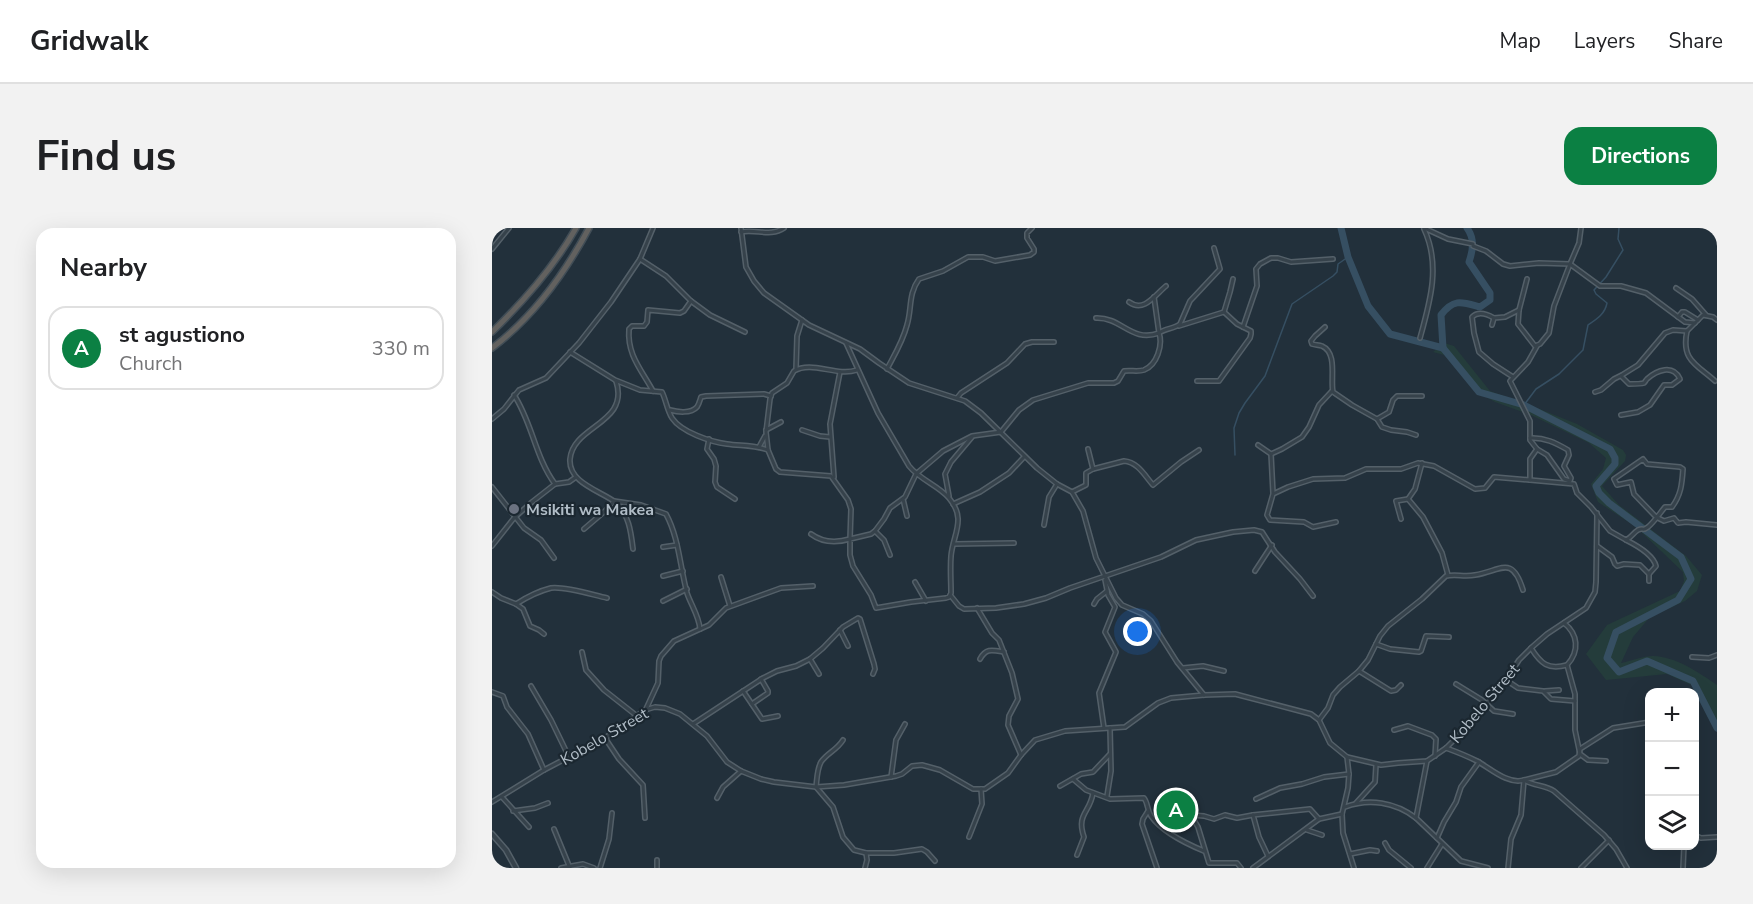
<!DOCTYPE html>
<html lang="en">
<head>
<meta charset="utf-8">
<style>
	body { margin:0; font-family:"Nunito Sans",sans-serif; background:#f2f2f2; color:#202124 }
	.controls { position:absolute; right:18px; bottom:18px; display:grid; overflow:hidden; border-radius:12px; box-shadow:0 6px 24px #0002 }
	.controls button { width:54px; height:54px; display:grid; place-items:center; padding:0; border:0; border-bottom:2px solid #e0e0e0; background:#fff; color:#202124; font:30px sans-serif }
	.you { position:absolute; left:646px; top:404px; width:21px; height:21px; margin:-15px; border:4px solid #fff; border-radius:50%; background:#1a73e8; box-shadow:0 0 0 9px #1a73e833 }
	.badge { display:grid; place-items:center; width:39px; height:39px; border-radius:50%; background:#0b8043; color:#fff; font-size:20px; font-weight:700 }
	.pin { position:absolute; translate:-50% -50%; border:3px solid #fff; box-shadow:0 2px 6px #0006 }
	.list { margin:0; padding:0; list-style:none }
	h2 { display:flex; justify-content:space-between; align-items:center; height:78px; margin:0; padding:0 24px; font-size:26px }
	h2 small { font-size:20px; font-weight:400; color:#757577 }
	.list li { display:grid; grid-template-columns:39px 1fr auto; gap:18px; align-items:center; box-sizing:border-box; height:84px; margin:0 12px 12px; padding:0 12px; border:2px solid #e0e0e0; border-radius:18px }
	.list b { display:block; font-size:22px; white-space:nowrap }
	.list p { margin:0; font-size:20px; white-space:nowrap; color:#757577 }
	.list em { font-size:20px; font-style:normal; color:#757577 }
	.icon { flex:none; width:33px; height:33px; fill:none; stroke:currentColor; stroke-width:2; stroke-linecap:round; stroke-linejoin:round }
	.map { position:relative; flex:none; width:1225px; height:640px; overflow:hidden; border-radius:18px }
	header { display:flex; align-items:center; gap:36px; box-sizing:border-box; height:84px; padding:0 30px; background:#fff; border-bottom:2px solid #e0e0e0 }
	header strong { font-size:28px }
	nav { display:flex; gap:33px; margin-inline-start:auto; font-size:21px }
	.intro { display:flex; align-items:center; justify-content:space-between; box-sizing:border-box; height:144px; padding:0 36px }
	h1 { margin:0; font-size:42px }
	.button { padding:15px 27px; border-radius:18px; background:#0b8043; color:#fff; font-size:21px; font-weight:700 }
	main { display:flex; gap:36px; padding:0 36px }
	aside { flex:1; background:#fff; border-radius:18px; box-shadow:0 6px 24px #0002 }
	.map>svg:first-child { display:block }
</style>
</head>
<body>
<header>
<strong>Gridwalk</strong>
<nav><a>Map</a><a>Layers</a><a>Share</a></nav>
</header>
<div class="intro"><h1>Find us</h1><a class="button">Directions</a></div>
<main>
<aside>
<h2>Nearby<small></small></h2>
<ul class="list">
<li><span class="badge">A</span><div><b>st agustiono</b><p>Church</p></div><em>330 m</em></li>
</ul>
</aside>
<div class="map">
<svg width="1225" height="640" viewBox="0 0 1225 640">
	<rect width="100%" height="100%" fill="#22303b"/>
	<path fill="#243c3b" d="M 952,115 L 962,118 L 998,163 L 1045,180 L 1085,196 L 1131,222 L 1134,227 L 1133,233 L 1110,258 L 1127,277 L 1194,328 L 1210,347 L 1205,363 L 1193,373 L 1158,389 L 1141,409 L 1129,435 C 1139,433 1151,428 1161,428 C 1185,429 1206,444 1225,457 L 1225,500 L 1217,486 L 1206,460 L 1175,446 L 1114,452 L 1094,426 L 1115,397 L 1188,363 L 1192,353 L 1191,344 L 1144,299 L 1106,274 L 1099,256 L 1111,241 L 1114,230 L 1097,215 L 1039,187 L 1003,174 L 982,162 L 956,128 L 941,124 Z"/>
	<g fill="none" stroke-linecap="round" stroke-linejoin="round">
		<g stroke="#364f62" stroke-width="1.5">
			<path d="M 1032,177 L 1044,161 L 1067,146 L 1091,122 L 1096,97 C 1105,91 1113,86 1115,75 L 1104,66 L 1102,62 L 1114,49 L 1131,22 L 1126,11 L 1127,0"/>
			<path d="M 743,227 L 742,200 L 747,185 L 753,175 L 773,148 L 800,76 L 841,48 L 845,44 L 846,36 L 856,29"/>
		</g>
		<g stroke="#364f62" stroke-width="7">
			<path d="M 849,0 L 856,29 L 876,78 L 898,106 L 951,120 L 987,164 L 1032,177 L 1118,221 L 1123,230 L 1123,236 L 1104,258 L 1107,265 L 1117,275 L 1189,329 L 1199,351 L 1186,372 L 1124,404 L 1115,430 L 1127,444 L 1155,433 L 1201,453 L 1225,500"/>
			<path d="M 951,120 L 949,87 C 962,70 970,74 988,79 L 998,72 L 998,65 L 977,34 C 981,22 983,11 975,0"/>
		</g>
		<g stroke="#546069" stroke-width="6">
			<g id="minor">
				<path d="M 249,0 L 254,39 L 262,53 L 272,65 L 317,97 L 368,121 L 387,135 L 417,155 L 473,173 L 489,185 L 545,240 L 565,256 L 580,264 L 591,283 L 604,330 L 624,370 L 630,377 L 651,386 L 659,393 L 685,434 L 712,467"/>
				<path d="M 932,0 L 956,11 L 981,16 L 981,18 L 994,23 L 1011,36 L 1018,38 L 1047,35 L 1078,36 L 1087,15 L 1089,0"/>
				<path d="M 249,4 C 264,1 279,9 292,0"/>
				<path d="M 0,21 L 17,0"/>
				<path d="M 148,31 L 174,48 L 199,73 L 218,87 L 253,104"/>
				<path d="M 741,51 L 738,64 L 732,84 L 745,96 L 751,99 L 765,58 L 764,41 L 768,36 L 779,30 L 786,30 L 799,34 L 841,31"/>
				<path d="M 1035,51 L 1027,82 L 1026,96 L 1043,118 L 1048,116 L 1057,105 L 1062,78 L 1078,36 L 1108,58 L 1129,58 L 1154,65 L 1193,94 L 1203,95"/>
				<path d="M 1184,60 L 1200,71 L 1214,87"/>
				<path d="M 637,74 C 652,85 663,67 674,58"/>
				<path d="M 1186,89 L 1190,84 L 1193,84 L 1206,92"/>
				<path d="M 604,90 C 630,89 639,115 667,105 L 662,69"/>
				<path d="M 1002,90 C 995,86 986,83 980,89 L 982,105 L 987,124 L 1001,136 L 1021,149"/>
				<path d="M 1000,97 L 1002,90 L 1013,89 L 1027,82"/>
				<path d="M 687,98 L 732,84"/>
				<path d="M 833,99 L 823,108 L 819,113 L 820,116 C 823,117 827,117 830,118 C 846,125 838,152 841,164 L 860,177 L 885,191 L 890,199 L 899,202 L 915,204 L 924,207"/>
				<path d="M 1195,103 C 1189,132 1204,136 1223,153"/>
				<path d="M 928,110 C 938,74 949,37 932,1"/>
				<path d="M 354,115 L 386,185 L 417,238 C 428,252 446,257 457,270 C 475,291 461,306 459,328 C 458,340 459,353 459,365 L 457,369 L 454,370 L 419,374 L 384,380 L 379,367 L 361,338 L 358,327 L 358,311 L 379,306 L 383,303 L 392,291 L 398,280 L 413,269 L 424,246 L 451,223 L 480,208 L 509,204 L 527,182 L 541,172 L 596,155 L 622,155 L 626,153 L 632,143 C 639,142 646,144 652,142 C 665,137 671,117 667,105 C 674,100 682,101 688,96 L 698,73 L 728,41 L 722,20"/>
				<path d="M 78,124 L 123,152 L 148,162 L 170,164 C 174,172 175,182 180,190 C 189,204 219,214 235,216 C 249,218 263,217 276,222 L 284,241 L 288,244 L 339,248 L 356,272 L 359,281 L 358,311 C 344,315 331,315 319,306"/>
				<path d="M 304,141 L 305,108 L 310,92"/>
				<path d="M 395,141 C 403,126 411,113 415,97 C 420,81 416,66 427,51 L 451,43 L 476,29 L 491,29 L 503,33 L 538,27 L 542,24 L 542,21 L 535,10 L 535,5 L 540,0"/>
				<path d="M 124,153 C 138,196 81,197 78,231 C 76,255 109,263 123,274 C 137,286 139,304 141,321"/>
				<path d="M 705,153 L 727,153 L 758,110 L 759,106 L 759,103 L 751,99"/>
				<path d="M 161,163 C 149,141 135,127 137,101 L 140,98 L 152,98 L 155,94 L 156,82 L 188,85 L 192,83 L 199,73"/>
				<path d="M 1103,164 L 1109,162 L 1122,151 L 1130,147 L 1146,137 L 1173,105 L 1181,102 L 1195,103 L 1211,87 L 1221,89 L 1225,92"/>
				<path d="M 22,167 C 40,194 43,229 63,256"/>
				<path d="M 465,170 L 469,165 L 515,135 L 533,116 L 540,114 L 562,114"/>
				<path d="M 178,182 C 185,184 199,186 205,179 C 207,176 208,172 209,169 L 214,168 L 272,166 L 279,168"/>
				<path d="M 1129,187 L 1146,184 L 1158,177 L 1172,157 L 1180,157 L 1188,151 C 1181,136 1165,142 1155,151 C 1154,152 1153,154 1152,155 C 1149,156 1141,156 1137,156 L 1129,148"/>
				<path d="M 0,191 L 12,181 L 27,162 L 54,150 L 87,115 L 119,74 L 148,31 L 161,0"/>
				<path d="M 885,191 L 897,184 L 901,172 L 905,168 L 930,168"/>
				<path d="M 274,202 L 289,194"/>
				<path d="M 310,202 L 328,208 L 338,209"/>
				<path d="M 1038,210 C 1052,209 1064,215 1076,222 L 1077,227 L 1072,238 L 1079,250 L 1078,253 L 1072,251 L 1055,227 L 1045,221"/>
				<path d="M 217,211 L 215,221 L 222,231 L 224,238 L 223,254 L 225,259 L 243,271"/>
				<path d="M 766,217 L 779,226 L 781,265"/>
				<path d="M 267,219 L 273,208"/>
				<path d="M 276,222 L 274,204 L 278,171 L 280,165 L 295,155 L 302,143 C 320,132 344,149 365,142"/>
				<path d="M 779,226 L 790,221 L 810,209 L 817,199 L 827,177 L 840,163"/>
				<path d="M 601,241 L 632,233 C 646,234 653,248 661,257 L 689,234 L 707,222"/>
				<path d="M 342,249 L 338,196 L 348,144"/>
				<path d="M 1038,252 L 1082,256 L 1085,265 L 1099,279 L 1118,303 L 1134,312 C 1140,309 1141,305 1146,302 C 1153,299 1149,304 1156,299 C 1162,294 1168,285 1173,279 L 1180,279 C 1189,267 1190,256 1191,241 L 1188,239 L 1155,236 L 1151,231 L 1122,251 L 1125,257 L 1139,254 L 1142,266 L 1164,289 L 1172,293 L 1182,290 L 1186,295 L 1194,294 L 1225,297"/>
				<path d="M 0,259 L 32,300 L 49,312 L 62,330"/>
				<path d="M 580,264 L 594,257 L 594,245 L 601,241 L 596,221"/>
				<path d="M 457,268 L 453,246 L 459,234 L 480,209"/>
				<path d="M 411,271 L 415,288"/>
				<path d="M 916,271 L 931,289 L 950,325 L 956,347"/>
				<path d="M 461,276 L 488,264 L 517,245 L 532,229"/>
				<path d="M 909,291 L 904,273 L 916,271 L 923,261 L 930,235"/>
				<path d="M 844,294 L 821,299 L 812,294 L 778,292 L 775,287 L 781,266 L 796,259 L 821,251 L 853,250 L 874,241 L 909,241 L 926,235 L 942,238 L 983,261 L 993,260 L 1002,249 L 1038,252 L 1038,231 L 1045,221 L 1038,212 L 1038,193 L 1018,153 L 1036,134 L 1045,118"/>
				<path d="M 552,297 L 557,269 L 565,256"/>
				<path d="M 92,301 L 113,283 L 122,273 L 149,277 L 174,286 C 187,310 188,339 195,365 C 199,377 207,388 208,401"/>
				<path d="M 383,303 L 392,312 L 398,327"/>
				<path d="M 1134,312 C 1144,317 1161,326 1164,338 L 1157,346"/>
				<path d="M 462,316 L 522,315"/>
				<path d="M 0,318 L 22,290 L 40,274 L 63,256 L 77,254 L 84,249"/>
				<path d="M 1105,318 L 1120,329 L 1123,336 L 1125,338 L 1132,336 L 1148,337 L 1157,346 L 1157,353"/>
				<path d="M 171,319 L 185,317"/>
				<path d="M 763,343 L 780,317"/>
				<path d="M 171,348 L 191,343"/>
				<path d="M 229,349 L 238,378"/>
				<path d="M 423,354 L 434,373"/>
				<path d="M 0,364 L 9,370 L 24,376 C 35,369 47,363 59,360 C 73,358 101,367 115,370"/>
				<path d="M 459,368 L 467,378 L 472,381 L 504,380 L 532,376 L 554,370 L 578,360 L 669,329 L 704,312 L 741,304 L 762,302 L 770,304 L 783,324 L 808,351 L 821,368"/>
				<path d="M 171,373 L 195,361"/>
				<path d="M 24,376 L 31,381 L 38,398 L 47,402 L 52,406"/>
				<path d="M 602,376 L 605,371 L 615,363"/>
				<path d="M 485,380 L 500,405 L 507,412 L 520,445 L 526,471 L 517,488 L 516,497 L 529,527"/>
				<path d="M 348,402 L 356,418"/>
				<path d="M 884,416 L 898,421 L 927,424 L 929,423 L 934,408 L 957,409"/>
				<path d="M 1039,420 C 1049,436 1056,442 1075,437 C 1088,423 1086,406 1072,395"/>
				<path d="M 90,424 L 94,442 L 112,462 L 145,488"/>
				<path d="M 1200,429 L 1217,430 L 1225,427"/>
				<path d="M 318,431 L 327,446"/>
				<path d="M 488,431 C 494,420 500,422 512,424"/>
				<path d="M 1075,437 L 1083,466 L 1083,502 L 1088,526 L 1096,532 L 1114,533"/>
				<path d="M 691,440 L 711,438 L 732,443"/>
				<path d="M 867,443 L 876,432 L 888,408 L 896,398 L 930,371 L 954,348 C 963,346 973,349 983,347 C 1009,343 1020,326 1031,362"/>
				<path d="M 1014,452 L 1026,460 L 1051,463 L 1059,471 L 1083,473"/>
				<path d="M 964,456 L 990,472 L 1002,483 L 1021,486"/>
				<path d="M 39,458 L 59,492 L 77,529"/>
				<path d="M 251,463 L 270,491 L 286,488"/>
				<path d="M 1053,463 L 1067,462"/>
				<path d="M 0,464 L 11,468 L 15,479 L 36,506 L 52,542"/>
				<path d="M 260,476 L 276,465 L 276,463 L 269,451"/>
				<path d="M 154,481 L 166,455 L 167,433 L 169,428 L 182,413 L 217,397 L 234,380 L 289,360 L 321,358"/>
				<path d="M 827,492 L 836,480 L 841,467 L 848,459 L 867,443 L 899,463 L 904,462 L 909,457"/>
				<path d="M 201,496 L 271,450 L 285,443 L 304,438 L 318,431 L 331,420 L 351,399 L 366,390 L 368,391 L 382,436 L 383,441 L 381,446"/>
				<path d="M 612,500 L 607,465 L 624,424 L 613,404 L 623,379 L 616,367 L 613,352"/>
				<path d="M 902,502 L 916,498 L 940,507 L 944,511 L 943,528"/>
				<path d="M 113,510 L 127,531 L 151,557 L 153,590"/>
				<path d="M 351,512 C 345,522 335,525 329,534 C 325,541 325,551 324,559 L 341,579 L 351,609 L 362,622 L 374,625 L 402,625 L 430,621 L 435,624 L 443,633"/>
				<path d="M 1202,513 L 1202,520"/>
				<path d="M 954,520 C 965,524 975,528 985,533 C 998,540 1016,557 1032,552 C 1042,558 1053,557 1062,563 L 1112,607 L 1124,621 L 1135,640"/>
				<path d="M 855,529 L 857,546 L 856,560 L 850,586 L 851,605 L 862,640"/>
				<path d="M 935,533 L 924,590 L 969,633 L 996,640"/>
				<path d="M 399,549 L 404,512 L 413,496"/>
				<path d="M 581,551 L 594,562 L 618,571 L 652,570 C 656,575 655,582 659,588 C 670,604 695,616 712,623"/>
				<path d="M 568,558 L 589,546 L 601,544 L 618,526"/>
				<path d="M 615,568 L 619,543 L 618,500"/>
				<path d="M 10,569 L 37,599"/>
				<path d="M 225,570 L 231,559 L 249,543"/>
				<path d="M 764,571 L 788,560 L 810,556 L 832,549 L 857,546"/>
				<path d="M 0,574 L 52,542 L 113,510 L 153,482 L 163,479 L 173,480 L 188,486 L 215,508 L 235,534 L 249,543 L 269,551 L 282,554 L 324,559 L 352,557 L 404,548 L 410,546 L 420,538 L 430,537 L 448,542 L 481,561 L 493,561 L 516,545 L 529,527 L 543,512 L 573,503 L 633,499 L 666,475 L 679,470 L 712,467 L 743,466 L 819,486 L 827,492 L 838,515 L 855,529 L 889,537 L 906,535 L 935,533 L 954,520 L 966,508 L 979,492 L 994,477 L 1014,452 L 1027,432 L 1039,420 L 1055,406 L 1094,380 L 1103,364 L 1104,354 L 1105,285"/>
				<path d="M 864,575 L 883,554 L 884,537"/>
				<path d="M 853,579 C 877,570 903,574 924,590"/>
				<path d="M 21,583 L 43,580 L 56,575"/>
				<path d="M 656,583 L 651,591 L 650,596 L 665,640"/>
				<path d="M 699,587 L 706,599 L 717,635 L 745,635 L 749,640"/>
				<path d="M 699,587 L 712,588 L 722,591 L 733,587 L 745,590 L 761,587"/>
				<path d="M 62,601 L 78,640"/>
				<path d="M 815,602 L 830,607"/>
				<path d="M 1202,607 L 1209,610 L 1225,609"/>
				<path d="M 477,609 L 490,576 L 489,561"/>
				<path d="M 945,610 L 952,594 L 964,574 L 969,559 L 987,534"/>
				<path d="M 893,615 L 897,622 L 919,640"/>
				<path d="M 858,626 L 878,622 L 885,623"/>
				<path d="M 585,627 L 592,609 C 584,586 598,585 601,565"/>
				<path d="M 776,628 L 767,609 L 761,587 L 818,581 L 827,591"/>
				<path d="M 69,640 L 91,636 L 102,640"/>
				<path d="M 108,640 L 117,611 L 120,585"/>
				<path d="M 165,640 L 165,632"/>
				<path d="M 373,640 L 375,632 L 374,625"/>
				<path d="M 761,640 L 827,591 L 850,586"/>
				<path d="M 935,640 L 950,616"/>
				<path d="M 1016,640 L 1019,611 L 1029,587 L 1032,552 L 1064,544 L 1087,528 L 1088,521 L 1121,500 L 1158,494"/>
				<path d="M 1089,640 L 1117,612"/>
				<path d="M 1191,640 L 1192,618"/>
			</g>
		</g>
		<g stroke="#546069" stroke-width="7">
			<path id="tertiary" d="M 0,606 L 14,622 L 24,640"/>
		</g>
		<g stroke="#414d56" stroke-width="8">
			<g id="trunk">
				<path d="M 0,104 C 32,73 62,39 84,0"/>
				<path d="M 0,120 C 41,89 73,45 97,0"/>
			</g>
		</g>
		<use href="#minor" stroke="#36424b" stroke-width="3"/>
		<use href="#tertiary" stroke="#36424b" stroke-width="4"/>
		<use href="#trunk" stroke="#62615f" stroke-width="5"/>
	</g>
	<circle fill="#6b7280" stroke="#1b2730" stroke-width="2" cx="22" cy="281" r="6"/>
	<g text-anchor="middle" stroke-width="4.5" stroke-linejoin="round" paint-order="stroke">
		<g font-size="16" font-weight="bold" fill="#b1bdc7" stroke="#1b2730" text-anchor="start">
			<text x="34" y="287">Msikiti wa Makea</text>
		</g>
		<g font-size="16" fill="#b1bdc7" stroke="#1b2730">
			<text transform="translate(992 475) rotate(-50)" y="6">Kobelo Street</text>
			<text transform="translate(112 508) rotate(-30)" y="6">Kobelo Street</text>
		</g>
	</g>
</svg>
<div class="controls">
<button>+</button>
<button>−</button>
<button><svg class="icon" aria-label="layers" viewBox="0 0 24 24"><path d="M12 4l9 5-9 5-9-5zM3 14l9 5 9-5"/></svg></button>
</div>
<div class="you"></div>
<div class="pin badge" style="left:684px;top:582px">A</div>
</div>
</main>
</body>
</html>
